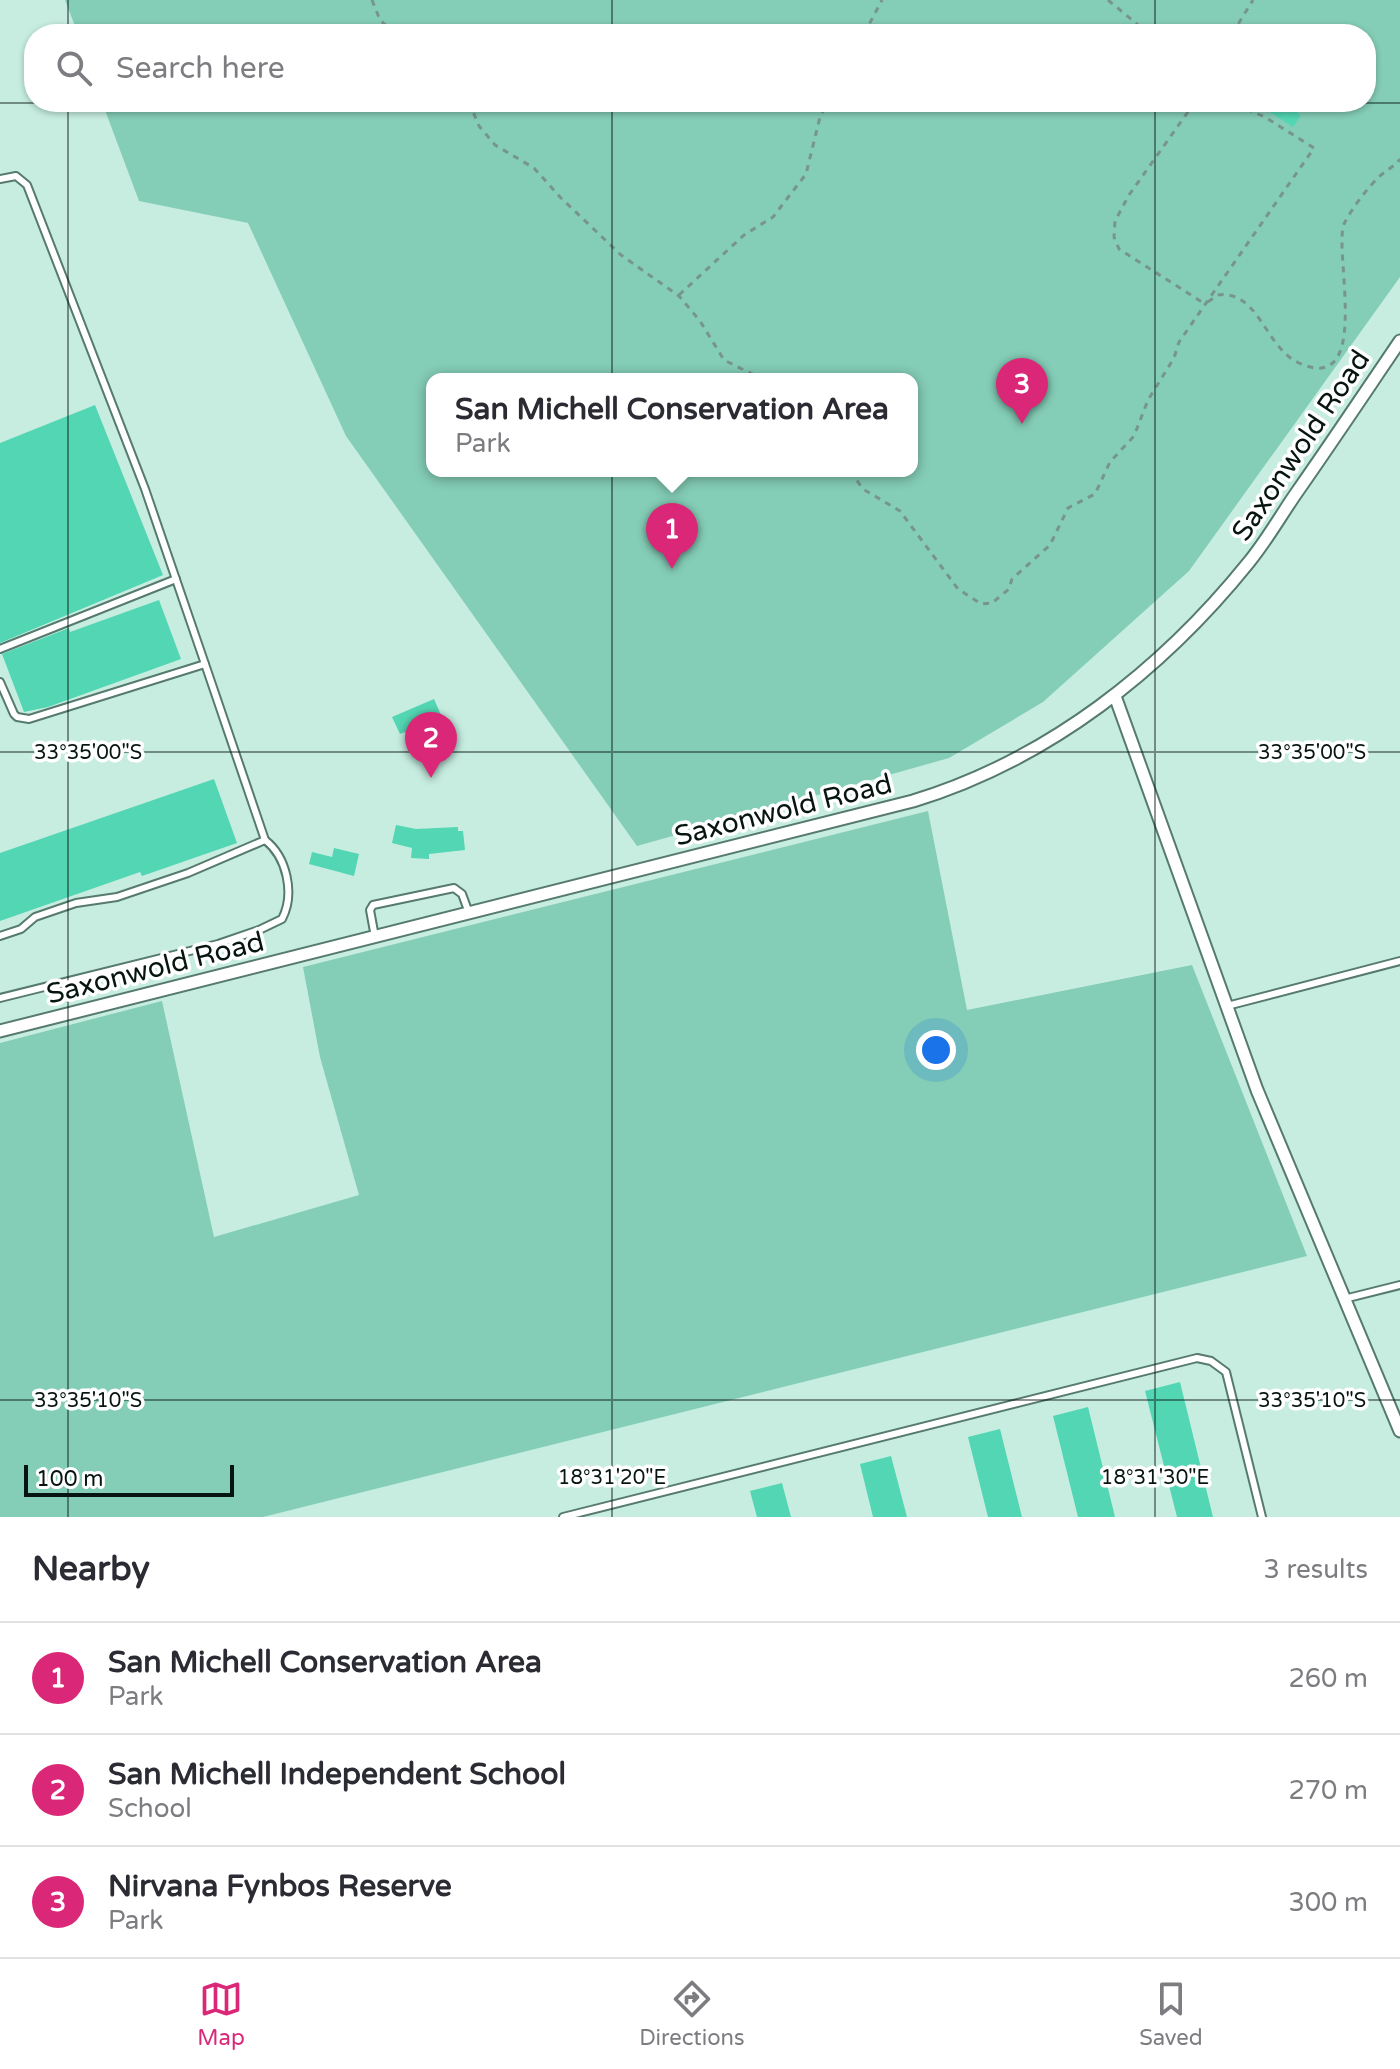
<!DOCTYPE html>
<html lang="en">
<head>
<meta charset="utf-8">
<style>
	body { margin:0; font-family:"Varela Round",sans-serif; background:#f2f2f3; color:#2b2b33 }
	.scale { position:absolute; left:24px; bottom:20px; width:210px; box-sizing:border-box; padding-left:8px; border:4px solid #071511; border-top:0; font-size:22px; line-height:28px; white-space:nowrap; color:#071511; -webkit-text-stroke:6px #fff; paint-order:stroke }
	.you { position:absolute; left:936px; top:1050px; width:28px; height:28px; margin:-20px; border:6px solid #fff; border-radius:50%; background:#1a73e8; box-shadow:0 0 0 12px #1a73e833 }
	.badge { display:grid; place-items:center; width:52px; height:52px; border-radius:50%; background:#db2777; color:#fff; font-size:26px; font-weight:700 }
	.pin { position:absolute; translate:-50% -66px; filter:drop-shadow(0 2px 4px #0008) }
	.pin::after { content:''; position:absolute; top:42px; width:28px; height:24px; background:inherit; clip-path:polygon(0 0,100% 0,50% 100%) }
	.popup { position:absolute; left:426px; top:373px; width:492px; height:104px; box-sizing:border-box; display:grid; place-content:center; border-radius:16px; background:#fff; filter:drop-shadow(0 2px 6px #0005); font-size:26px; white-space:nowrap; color:#7c7c81 }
	.popup b { font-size:30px; color:#2b2b33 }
	.popup::after { content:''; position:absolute; left:50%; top:100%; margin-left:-16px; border:16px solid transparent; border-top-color:#fff }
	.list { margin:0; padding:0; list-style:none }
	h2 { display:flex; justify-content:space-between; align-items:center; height:104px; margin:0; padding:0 32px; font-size:34px }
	h2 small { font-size:26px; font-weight:400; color:#7c7c81 }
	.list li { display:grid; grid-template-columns:52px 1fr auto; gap:24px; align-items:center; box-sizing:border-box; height:112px; padding:0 32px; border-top:2px solid #e1e1e2 }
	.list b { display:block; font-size:30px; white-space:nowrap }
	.list p { margin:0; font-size:26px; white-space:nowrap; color:#7c7c81 }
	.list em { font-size:26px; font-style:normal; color:#7c7c81 }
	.icon { flex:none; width:44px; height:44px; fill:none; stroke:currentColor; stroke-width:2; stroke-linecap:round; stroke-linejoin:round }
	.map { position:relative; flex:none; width:1400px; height:1517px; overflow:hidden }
	.search { position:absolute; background:#fff; box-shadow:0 2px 6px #0004; left:24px; right:24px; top:24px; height:88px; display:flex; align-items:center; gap:20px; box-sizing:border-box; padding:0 28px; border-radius:32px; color:#7c7c81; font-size:30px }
	.sheet { height:440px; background:#fff }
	nav { display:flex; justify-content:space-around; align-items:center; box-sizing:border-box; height:112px; border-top:2px solid #e1e1e2; background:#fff; font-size:22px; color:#7c7c81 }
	nav a { display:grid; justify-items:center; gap:4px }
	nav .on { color:#db2777 }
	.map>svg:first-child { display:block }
</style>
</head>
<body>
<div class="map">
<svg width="1400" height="1517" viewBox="0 0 1400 1517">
	<rect width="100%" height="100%" fill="#c6ede0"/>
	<g fill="#84cdb6" fill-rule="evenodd">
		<path d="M 65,0 L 1400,0 L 1400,277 L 1189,571 L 1043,702 L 949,758 L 637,846 L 346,436 L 248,223 L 139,201 L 102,102 L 1366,102 L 1366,34 L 78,34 ZM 432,379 L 912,379 L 912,471 L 432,471 Z"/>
		<path d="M 928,811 L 967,1010 L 1192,965 L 1307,1256 L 263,1517 L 0,1517 L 0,1043 L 162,1001 L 214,1237 L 359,1195 L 320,1057 L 303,967 Z"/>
	</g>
	<g fill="#53d6b3">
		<path d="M 1270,102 L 1282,102 L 1301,115 L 1293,127 L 1265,109 Z"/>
		<path d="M 95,405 L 163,575 L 0,643 L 0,443 Z"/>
		<path d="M 159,600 L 181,659 L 48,707 L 24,712 L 2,654 L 69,628 L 70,632 Z"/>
		<path d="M 434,699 L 441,715 L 436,718 L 439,725 L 430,729 L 432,734 L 421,740 L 418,734 L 409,739 L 405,732 L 400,734 L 392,717 Z"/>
		<path d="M 214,779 L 237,843 L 142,876 L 140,872 L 0,921 L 0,853 Z"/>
		<path d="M 396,825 L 416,829 L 458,827 L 458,831 L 463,831 L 465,850 L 429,854 L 429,859 L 411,858 L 412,848 L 392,843 Z"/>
		<path d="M 334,848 L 359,854 L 354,876 L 309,864 L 312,852 L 332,857 Z"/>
		<path d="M 1180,1382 L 1213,1517 L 1177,1517 L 1145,1391 Z"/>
		<path d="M 1088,1407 L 1115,1517 L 1078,1517 L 1053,1416 Z"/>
		<path d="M 1000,1429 L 1022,1517 L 988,1517 L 968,1437 Z"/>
		<path d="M 891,1456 L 907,1517 L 873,1517 L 860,1464 Z"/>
		<path d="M 782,1483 L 791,1517 L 757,1517 L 750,1491 Z"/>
	</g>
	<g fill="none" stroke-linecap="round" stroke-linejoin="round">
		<g stroke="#567a6e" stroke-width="10">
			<g id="service">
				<path d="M 0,179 L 16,176 L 27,185 L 145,489 L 205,664 L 29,719 L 17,717 L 14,714 L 0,682"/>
				<path d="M 0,649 L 176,579"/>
				<path d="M 0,936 L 21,929 L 35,917 L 76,903 L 117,897 L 188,873 L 265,840 L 205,664"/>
				<path d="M 375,937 L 370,910 L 373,905 L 454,888 L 462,894 L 469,913"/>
				<path d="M 0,998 L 218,944 L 259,930 L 282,919 C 295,894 287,857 265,840"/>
				<path d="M 1227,1006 L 1400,961"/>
				<path d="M 1344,1299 L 1400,1285"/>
				<path d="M 563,1517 L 1197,1358 L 1211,1361 L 1226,1372 L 1262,1517"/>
			</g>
		</g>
		<g stroke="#567a6e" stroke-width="15">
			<g id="minor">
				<path d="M 1115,696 L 1257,1090 L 1400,1431"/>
				<path d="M 0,1031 L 913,801 C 1048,760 1162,670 1249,562 C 1267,540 1281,515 1297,492 C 1332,442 1366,391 1400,341"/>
			</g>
		</g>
		<g stroke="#78958c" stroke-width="3" stroke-dasharray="6 6" stroke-linecap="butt">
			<path d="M 372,0 L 380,20 L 395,34"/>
			<path d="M 1108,0 L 1143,29 L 1144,34"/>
			<path d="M 864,34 L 882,0"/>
			<path d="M 1232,34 L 1253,0"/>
			<path d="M 469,102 L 479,126 L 495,145 L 534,168 L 560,197 L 621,255 L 679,296 L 700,321 L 724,360 L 762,379"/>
			<path d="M 1195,102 L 1129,195 L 1115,221 L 1114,237 L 1119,249 L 1205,304"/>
			<path d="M 679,295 L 744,235 L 773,217 L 806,174 L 820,117 L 828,102"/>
			<path d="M 1208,302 L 1217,295 C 1258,289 1265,346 1297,362 C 1374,400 1333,251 1344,224 C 1352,208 1368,187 1381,175 C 1388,169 1395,166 1400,159"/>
			<path d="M 850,471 L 863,489 L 900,511 L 958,589 L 981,604 L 992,603 L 1009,589 L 1012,579 L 1050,545 L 1068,508 L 1095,494 L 1110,462 L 1134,436 L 1148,400 L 1174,358 L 1179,342 L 1314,148 L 1265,117 L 1230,102"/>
		</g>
		<use href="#service" stroke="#fff" stroke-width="6"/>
		<use href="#minor" stroke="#fff" stroke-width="11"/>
	</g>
	<path fill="none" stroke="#071511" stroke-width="2" stroke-opacity="0.45" d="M 68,0 L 68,34M 612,0 L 612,34M 1155,0 L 1155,34M 68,102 L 68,1517M 612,102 L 612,1517M 1155,102 L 1155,1517M 0,103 L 1400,103M 0,752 L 1400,752M 0,1400 L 1400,1400"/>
	<g text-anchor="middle" stroke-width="7" stroke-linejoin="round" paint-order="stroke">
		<g font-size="28" fill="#071511" stroke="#fff">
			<text transform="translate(1300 445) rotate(-56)" y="10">Saxonwold Road</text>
			<text transform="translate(783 809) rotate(-14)" y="10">Saxonwold Road</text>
			<text transform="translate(155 967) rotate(-14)" y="10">Saxonwold Road</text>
		</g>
	</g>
	<g font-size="20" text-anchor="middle" fill="#071511" stroke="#fff" stroke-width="7" stroke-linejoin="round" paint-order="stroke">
		<text x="88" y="759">33°35'00"S</text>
		<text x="1312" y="759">33°35'00"S</text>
		<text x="88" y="1407">33°35'10"S</text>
		<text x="1312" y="1407">33°35'10"S</text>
		<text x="612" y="1484">18°31'20"E</text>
		<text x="1155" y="1484">18°31'30"E</text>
	</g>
</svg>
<div class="scale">100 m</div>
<div class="you"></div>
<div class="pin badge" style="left:672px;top:569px">1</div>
<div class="popup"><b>San Michell Conservation Area</b>Park</div>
<div class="pin badge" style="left:431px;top:778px">2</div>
<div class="pin badge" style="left:1022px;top:424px">3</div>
<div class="search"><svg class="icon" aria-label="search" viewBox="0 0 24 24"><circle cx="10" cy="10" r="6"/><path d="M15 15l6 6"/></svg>Search here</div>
</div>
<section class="sheet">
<h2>Nearby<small>3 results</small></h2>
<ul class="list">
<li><span class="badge">1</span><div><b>San Michell Conservation Area</b><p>Park</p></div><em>260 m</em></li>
<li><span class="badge">2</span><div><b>San Michell Independent School</b><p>School</p></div><em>270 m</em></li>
<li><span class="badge">3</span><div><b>Nirvana Fynbos Reserve</b><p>Park</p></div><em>300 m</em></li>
</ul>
</section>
<nav>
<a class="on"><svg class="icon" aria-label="map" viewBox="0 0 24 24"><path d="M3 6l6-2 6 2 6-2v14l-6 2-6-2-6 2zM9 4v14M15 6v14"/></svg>Map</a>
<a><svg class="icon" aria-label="directions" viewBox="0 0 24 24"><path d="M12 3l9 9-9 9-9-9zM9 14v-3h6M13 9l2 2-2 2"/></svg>Directions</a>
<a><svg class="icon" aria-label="saved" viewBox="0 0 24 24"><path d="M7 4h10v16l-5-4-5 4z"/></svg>Saved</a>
</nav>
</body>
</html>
